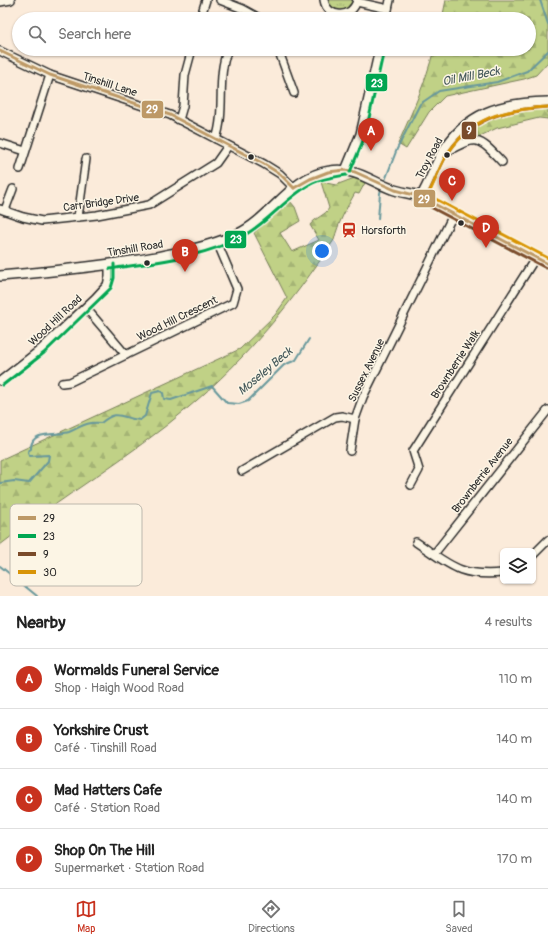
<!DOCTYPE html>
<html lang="en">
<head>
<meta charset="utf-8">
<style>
	body { margin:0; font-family:Pangolin,sans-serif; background:#f6f6f6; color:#222 }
	.controls { position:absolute; right:12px; bottom:12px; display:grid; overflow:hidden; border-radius:6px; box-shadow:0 1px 3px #0004 }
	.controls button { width:36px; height:36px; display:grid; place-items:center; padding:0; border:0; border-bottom:1px solid #e0e0e0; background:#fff; color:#222; font:20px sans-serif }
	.you { position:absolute; left:322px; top:251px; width:14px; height:14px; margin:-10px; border:3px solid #fff; border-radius:50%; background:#1a73e8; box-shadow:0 0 0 6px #1a73e833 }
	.badge { display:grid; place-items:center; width:26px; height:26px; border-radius:50%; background:#c8321e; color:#fff; font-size:13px; font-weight:700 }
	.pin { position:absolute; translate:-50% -33px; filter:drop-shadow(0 1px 2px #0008) }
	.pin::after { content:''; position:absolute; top:21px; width:14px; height:12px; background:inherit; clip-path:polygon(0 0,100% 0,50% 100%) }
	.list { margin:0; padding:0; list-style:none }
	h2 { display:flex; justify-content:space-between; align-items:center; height:52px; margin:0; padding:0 16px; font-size:17px }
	h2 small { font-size:13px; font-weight:400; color:#767676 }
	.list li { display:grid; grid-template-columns:26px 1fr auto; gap:12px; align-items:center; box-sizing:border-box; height:60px; padding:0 16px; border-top:1px solid #e0e0e0 }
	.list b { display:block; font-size:15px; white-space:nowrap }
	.list p { margin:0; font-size:13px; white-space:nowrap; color:#767676 }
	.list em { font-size:13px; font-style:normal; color:#767676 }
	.icon { flex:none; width:22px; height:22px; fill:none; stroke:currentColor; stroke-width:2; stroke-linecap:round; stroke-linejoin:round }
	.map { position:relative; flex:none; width:548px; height:596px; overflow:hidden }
	.search { position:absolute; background:#fff; box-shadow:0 1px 3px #0004; left:12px; right:12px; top:12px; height:44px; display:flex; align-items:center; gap:10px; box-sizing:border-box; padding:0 14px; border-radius:22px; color:#767676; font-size:15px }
	.sheet { height:292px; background:#fff }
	nav { display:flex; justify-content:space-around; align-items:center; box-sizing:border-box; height:56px; border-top:1px solid #e0e0e0; background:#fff; font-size:11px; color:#767676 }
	nav a { display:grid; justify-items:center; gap:2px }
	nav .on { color:#c8321e }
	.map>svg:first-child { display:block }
</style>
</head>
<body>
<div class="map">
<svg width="548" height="596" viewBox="0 0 548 596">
	<defs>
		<pattern id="grass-tufts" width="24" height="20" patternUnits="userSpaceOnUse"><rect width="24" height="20" fill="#c0d186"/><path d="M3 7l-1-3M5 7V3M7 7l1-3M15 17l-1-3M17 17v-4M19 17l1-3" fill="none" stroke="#a5b474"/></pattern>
		<pattern id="forest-firs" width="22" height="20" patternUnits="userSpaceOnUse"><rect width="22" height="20" fill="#c0d186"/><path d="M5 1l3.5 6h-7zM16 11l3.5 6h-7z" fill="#a5b474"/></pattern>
	</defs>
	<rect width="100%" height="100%" fill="#fbebda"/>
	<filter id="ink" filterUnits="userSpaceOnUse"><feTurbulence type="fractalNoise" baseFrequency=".025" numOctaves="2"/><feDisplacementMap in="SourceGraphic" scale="8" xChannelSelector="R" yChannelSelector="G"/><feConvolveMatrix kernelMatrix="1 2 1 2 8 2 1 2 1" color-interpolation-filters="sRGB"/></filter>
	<g filter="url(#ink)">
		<path fill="url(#grass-tufts)" stroke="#767e58" d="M 327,0 L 354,0 L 352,6 L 343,11 L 332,9 Z"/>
		<g fill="url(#forest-firs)" stroke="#767e58">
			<path d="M 446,0 L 548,0 L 548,62 L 536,75 L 524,79 L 445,96 L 429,112 L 406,149 L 398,144 C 412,112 426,82 434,49 L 529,49 L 529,19 L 442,19 Z"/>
			<path d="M 548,108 L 548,119 L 539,118 L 497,128 L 478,137 L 455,143 C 488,109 502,109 548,108 Z"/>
			<path d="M 357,177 L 366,181 L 359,194 L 355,193 C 346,209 338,223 334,240 C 292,303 247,358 189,407 C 129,458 61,497 0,545 L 0,460 L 240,349 L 275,315 L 287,298 L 254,233 L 290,201 L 295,207 L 300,221 L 280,233 L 292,252 L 319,240 L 310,225 C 316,217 326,215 329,208 L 321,182 L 336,185 Z"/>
		</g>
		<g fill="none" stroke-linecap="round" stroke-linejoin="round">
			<g stroke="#67989c" stroke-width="2">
				<path d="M 540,0 L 548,24"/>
				<path d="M 384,183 L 397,149 L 420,104 L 439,91 L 497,82 L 527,71 L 548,51"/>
				<path d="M 378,219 L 380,193 L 382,187"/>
				<path d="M 0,483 L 14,481 L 29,483 L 48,461 L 49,455 L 29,456 L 28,451 L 31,449 C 30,429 58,436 69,432 C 84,426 83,422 101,423 C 119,408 121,419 140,420 L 145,416 L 152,393 L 160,391 L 163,393 L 164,399 L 171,400 L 212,386 L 227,403 L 239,404 L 248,401 L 284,365 L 296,360 L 309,339"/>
				<path d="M 0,566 L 37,596"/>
			</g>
			<g stroke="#2b2b2b" stroke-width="10">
				<g id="street">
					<path d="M 220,0 L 243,9 L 261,19"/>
					<path d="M 324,0 C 327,19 353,19 357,0"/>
					<path d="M 0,2 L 11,0"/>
					<path d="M 357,2 L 388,9"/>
					<path d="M 200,19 L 206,0"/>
					<path d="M 386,19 L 390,0"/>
					<path d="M 278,49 L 294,93"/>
					<path d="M 0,51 L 50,75 L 170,115 L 264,164 L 280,174 L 294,188"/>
					<path d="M 179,120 L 183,106 L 185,75 L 192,49"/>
					<path d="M 216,139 C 226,110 216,77 228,49"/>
					<path d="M 0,143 L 25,151"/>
					<path d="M 442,154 C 476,137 475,133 502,162"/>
					<path d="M 20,169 L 50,75"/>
					<path d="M 345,170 L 360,134 L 379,49"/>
					<path d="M 0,209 L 23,217 L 42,221 L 97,215 L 149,205 L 216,163 L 228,146"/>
					<path d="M 5,210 L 13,189"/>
					<path d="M 78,217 L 86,159"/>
					<path d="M 86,308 L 126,355"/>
					<path d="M 0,381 L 41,349 L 95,298 L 107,285 L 109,277 L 109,264"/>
					<path d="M 62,383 L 70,382 L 233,303 L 237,289 L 217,242"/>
					<path d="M 350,451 L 355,419"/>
					<path d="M 242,471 L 335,417 L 342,416 L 355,419 L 363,397 L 453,215"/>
					<path d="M 411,485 L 419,470 L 413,451 L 536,257"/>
					<path d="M 416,542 C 450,565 459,577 503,573"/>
					<path d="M 434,554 L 548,410"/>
					<path d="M 533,555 L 548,540"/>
				</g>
			</g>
			<g stroke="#2b2b2b" stroke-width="12">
				<g id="secondary">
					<path d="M 421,197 C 429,184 434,169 441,155 C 466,112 501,103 548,102"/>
					<path d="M 0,276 C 46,272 93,267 139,260 C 172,254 207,248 238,234 C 272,218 291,176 330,171 C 355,167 370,181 392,189 C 402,193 412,193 421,197 L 548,264"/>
				</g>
			</g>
			<use href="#street" stroke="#fcf5e5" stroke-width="7"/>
			<use href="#secondary" stroke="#fcf5e5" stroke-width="9"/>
			<g stroke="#fcf5e5" stroke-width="6">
				<g id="bus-1">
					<path d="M 0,51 L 50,75 L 170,115 L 264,164 L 280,174 L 294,188"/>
					<path d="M 294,188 L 310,179 L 328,172 L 345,170 L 355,172 L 395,190 L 421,197 L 548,264"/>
				</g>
			</g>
			<g stroke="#fcf5e5" stroke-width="6">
				<g id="bus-2">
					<path d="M 350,172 L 365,136 L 384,50"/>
					<path d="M 110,269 C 154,262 203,258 243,236 C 269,222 287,196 313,183 C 324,178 335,177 346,175"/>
					<path d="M 3,385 L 44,353 L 111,288 L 114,278 L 114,264"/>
				</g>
			</g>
			<g stroke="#fcf5e5" stroke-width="6">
				<g id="bus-3">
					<path d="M 425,200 C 433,186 438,171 445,158 C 468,118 506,109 548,107"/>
					<path d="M 419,201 L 546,268"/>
				</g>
			</g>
			<g stroke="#fcf5e5" stroke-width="6">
				<path id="bus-4" d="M 548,107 C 504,109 471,117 446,156 C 439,168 435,182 428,195 L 548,258"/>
			</g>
			<use href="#bus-1" stroke="#bd9966" stroke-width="3"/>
			<use href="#bus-2" stroke="#00a651" stroke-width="3"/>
			<use href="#bus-3" stroke="#7a4b2a" stroke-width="3"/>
			<use href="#bus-4" stroke="#d89406" stroke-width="3"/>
		</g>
	</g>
	<defs>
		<g id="station-bare" transform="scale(1.2)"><path d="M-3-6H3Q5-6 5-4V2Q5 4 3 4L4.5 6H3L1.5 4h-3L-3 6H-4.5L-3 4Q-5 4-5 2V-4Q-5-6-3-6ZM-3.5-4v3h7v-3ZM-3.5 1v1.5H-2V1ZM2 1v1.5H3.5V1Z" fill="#c8321e" stroke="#fcf5e5" stroke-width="2.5" paint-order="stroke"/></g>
	</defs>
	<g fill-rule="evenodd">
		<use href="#station-bare" x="349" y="230"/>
	</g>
	<g fill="#2b2b2b" stroke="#fcf5e5" stroke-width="1.5">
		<circle cx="447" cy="155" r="3.5"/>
		<circle cx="251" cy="157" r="3.5"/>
		<circle cx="461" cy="223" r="3.5"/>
		<circle cx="147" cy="263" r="3.5"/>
	</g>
	<g text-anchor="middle" stroke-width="3" stroke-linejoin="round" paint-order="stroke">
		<g font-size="11" fill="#2b2b2b" stroke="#fcf5e5">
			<text transform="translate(110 84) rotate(18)" y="4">Tinshill Lane</text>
			<text transform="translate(429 158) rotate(-62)" y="4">Troy Road</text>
			<text transform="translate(101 202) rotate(-8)" y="4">Carr Bridge Drive</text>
			<text transform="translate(135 248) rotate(-9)" y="4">Tinshill Road</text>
			<text transform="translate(177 318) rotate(-26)" y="4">Wood Hill Crescent</text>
			<text transform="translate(55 320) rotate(-43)" y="4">Wood Hill Road</text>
			<text transform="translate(455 364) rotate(-57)" y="4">Brownberrie Walk</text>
			<text transform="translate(366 370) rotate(-64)" y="4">Sussex Avenue</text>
			<text transform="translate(482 475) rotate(-52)" y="4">Brownberrie Avenue</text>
		</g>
		<g font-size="11" fill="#2b2b2b" stroke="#fcf5e5" text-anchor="start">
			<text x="361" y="234">Horsforth</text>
		</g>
		<g font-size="12" font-style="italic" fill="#44585a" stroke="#fcf5e5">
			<text transform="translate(471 76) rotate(-11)" y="4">Oil Mill Beck</text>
			<text transform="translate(265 371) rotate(-40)" y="4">Moseley Beck</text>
		</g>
	</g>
	<rect x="10" y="504" width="132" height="82" rx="6" fill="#fcf5e5" stroke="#bdb8ad" stroke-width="1"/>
	<rect x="18" y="516" width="18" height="4" fill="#bd9966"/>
	<rect x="18" y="534" width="18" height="4" fill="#00a651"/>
	<rect x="18" y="552" width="18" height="4" fill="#7a4b2a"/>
	<rect x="18" y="570" width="18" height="4" fill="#d89406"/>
	<g font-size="11" fill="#2b2b2b">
		<text x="43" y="522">29</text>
		<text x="43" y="540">23</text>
		<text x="43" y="558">9</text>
		<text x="43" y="576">30</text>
	</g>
	<g stroke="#fcf5e5" stroke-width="1.5">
		<rect x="365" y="73" width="23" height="19" rx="4" fill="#00a651"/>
		<rect x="141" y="100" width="23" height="19" rx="4" fill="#bd9966"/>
		<rect x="461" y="121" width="16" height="19" rx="4" fill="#7a4b2a"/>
		<rect x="413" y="189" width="23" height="19" rx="4" fill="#bd9966"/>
		<rect x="224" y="230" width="23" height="19" rx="4" fill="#00a651"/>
	</g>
	<g font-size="11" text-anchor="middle" font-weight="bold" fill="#fff">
		<text x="377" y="87">23</text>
		<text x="152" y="113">29</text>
		<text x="469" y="134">9</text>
		<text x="424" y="203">29</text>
		<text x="236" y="243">23</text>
	</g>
</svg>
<div class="controls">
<button><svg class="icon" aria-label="layers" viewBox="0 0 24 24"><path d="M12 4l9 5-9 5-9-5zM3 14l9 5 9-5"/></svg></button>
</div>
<div class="you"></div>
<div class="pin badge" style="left:371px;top:151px">A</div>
<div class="pin badge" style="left:185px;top:272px">B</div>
<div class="pin badge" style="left:452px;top:201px">C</div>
<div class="pin badge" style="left:486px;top:248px">D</div>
<div class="search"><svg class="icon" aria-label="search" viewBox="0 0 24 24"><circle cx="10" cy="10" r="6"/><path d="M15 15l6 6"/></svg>Search here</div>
</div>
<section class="sheet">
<h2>Nearby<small>4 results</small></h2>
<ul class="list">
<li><span class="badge">A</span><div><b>Wormalds Funeral Service</b><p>Shop · Haigh Wood Road</p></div><em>110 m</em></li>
<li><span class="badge">B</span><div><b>Yorkshire Crust</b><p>Café · Tinshill Road</p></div><em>140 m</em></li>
<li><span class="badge">C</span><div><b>Mad Hatters Cafe</b><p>Café · Station Road</p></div><em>140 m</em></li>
<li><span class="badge">D</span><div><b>Shop On The Hill</b><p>Supermarket · Station Road</p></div><em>170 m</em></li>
</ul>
</section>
<nav>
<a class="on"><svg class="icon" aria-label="map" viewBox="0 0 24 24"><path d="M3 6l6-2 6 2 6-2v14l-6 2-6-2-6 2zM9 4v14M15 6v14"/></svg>Map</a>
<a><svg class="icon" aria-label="directions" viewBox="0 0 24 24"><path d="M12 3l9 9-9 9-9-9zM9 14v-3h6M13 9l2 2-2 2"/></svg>Directions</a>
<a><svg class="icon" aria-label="saved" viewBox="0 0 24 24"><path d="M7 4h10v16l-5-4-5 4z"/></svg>Saved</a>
</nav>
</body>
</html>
